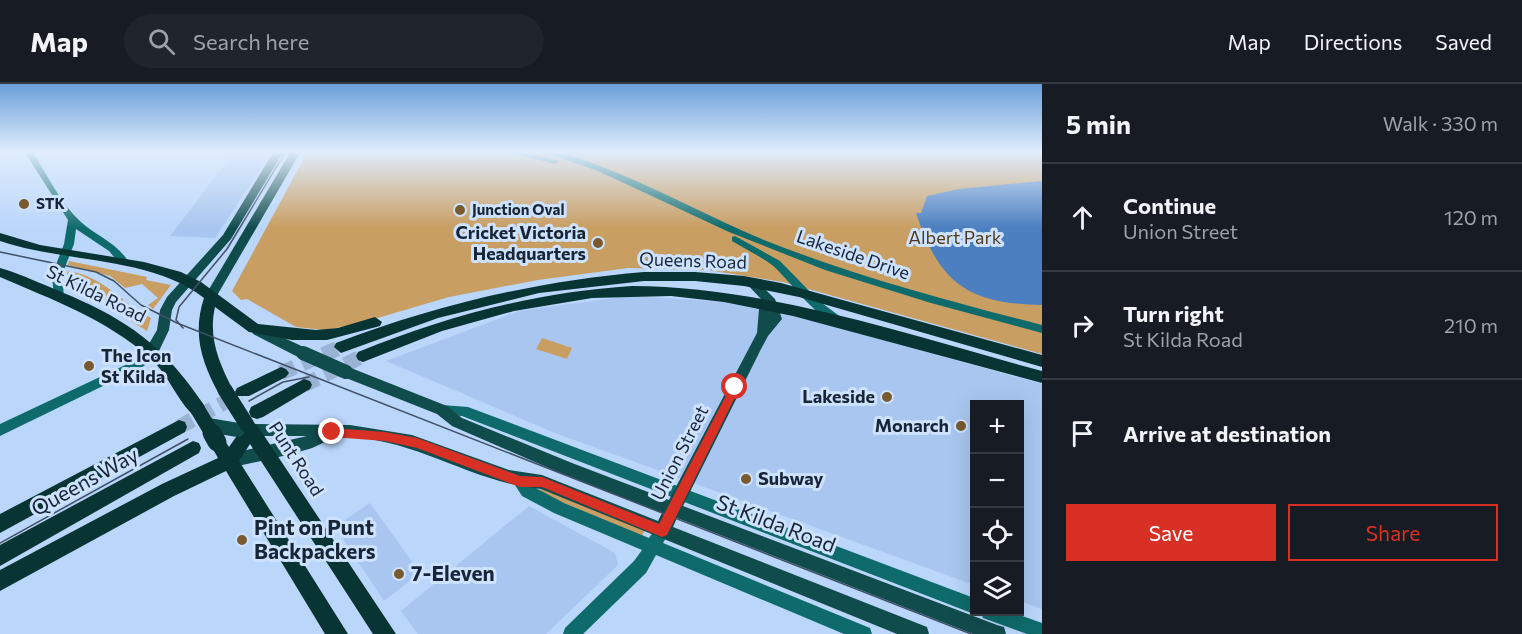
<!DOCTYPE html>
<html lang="en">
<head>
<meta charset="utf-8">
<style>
	body { margin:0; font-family:Commissioner,sans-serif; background:#20242c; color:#f1f3f6 }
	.controls { position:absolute; right:18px; bottom:18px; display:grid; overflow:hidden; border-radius:0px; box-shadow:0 6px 24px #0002 }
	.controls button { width:54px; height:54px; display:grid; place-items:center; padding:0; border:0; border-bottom:2px solid #363941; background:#171b24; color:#f1f3f6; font:30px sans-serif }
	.stop { position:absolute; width:18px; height:18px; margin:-14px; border:4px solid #d93025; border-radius:50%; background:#fff }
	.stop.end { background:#d93025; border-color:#fff; box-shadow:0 2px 6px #0008 }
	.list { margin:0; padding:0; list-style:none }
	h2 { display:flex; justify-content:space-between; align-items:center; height:78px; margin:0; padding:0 24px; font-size:26px }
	h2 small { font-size:20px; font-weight:400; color:#9ea1a6 }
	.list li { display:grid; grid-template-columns:39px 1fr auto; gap:18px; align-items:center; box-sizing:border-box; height:108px; padding:0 24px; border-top:2px solid #363941 }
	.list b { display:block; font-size:22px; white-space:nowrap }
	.list p { margin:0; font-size:20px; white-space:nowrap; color:#9ea1a6 }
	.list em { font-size:20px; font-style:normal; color:#9ea1a6 }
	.actions { display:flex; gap:12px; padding:18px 24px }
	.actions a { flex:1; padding:14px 0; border:2px solid #d93025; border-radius:0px; text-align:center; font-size:21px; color:#d93025 }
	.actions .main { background:#d93025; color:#fff }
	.icon { flex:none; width:33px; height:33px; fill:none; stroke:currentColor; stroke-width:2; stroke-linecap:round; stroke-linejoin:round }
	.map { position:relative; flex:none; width:1042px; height:550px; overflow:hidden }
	header { display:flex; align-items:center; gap:36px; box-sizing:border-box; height:84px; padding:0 30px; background:#171b24; border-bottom:2px solid #363941 }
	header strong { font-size:28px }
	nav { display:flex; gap:33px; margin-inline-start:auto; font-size:21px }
	.search { width:420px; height:54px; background:#20242c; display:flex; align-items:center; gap:15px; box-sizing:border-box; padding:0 21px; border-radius:33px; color:#9ea1a6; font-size:22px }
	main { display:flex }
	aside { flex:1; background:#171b24 }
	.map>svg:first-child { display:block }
</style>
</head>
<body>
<header>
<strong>Map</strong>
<div class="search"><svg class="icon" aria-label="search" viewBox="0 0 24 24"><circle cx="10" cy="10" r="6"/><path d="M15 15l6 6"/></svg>Search here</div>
<nav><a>Map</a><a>Directions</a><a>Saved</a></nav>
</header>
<main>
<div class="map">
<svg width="1042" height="550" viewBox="0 0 1042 550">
	<rect width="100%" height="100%" fill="#bad6fb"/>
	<g fill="#a8c6ef">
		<path d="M 235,67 L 272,67 L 215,154 L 170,152 Z"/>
		<path d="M 628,212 L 747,219 L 1042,300 L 1042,525 L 1020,517 L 1020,320 L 974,320 L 974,501 L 555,349 L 386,277 L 519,227 Z"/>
		<path d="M 370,419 L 420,489 L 384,517 L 335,443 Z"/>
		<path d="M 529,422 L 615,469 L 618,481 L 546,550 L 418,550 L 401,527 Z"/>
	</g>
	<g fill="#c99e62">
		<path d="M 308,67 L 1042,67 L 1042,270 L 783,198 L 708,186 L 628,184 L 538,196 L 449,213 L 354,241 L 324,246 L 296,243 L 247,215 L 241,216 L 232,207 Z"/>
		<path d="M 69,177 L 147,193 L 146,196 L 171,201 L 153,225 L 148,221 L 158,214 L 142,200 L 125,204 L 110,192 L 68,181 Z"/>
		<path d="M 69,187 C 106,194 120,218 151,234 L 147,247 L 134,239 L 115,221 L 68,200 L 65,191 Z"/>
		<path d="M 542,254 L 572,264 L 567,275 L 536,265 Z"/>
		<path d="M 542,404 L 645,446 L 642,452 L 538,408 Z"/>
	</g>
	<path fill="#4c7fc0" d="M 1042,97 L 1042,221 C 968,220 939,199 916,129 L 921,129 L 927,112 L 959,105 Z"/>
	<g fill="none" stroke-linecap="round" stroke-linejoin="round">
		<g stroke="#9ab3d4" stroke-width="15" stroke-dasharray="15 8" stroke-linecap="butt">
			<path d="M 281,289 L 341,263"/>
			<path d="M 304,301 L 363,272"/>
			<path d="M 179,343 L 240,310"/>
		</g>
		<g fill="#0f6b6b" fill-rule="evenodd">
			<path d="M 24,67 L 32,67 C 47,90 60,119 81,138 C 96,152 116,158 128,177 L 127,179 L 119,179 L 109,167 L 76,145 L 74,160 L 62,191 L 64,213 L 59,217 L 54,213 L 52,191 L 64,160 L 68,136 Z"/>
			<path d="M 504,67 L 520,67 L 559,77 L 555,80 Z"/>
			<path d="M 542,67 C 567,67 592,79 615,88 C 666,109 714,135 764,156 C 855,192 948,217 1042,241 L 1042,249 L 931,219 L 825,186 L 729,148 L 598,87 Z"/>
			<path d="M 735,152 L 780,177 L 818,216 L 842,234 L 844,237 L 842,240 C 823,244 787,193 772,181 C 760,172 745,165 732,157 L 732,153 Z"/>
			<path d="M 153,261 L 159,265 L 144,282 L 0,352 L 0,340 L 136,276 L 149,262 Z"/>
			<path d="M 442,321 L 468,323 L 974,514 L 974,528 L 980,528 L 974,530 L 462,332 L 437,330 L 436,326 L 437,322 Z"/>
			<path d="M 520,392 L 525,393 L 532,402 L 564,419 L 649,454 L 657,442 L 662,440 L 667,442 L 670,447 L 663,459 L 870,544 L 872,550 L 844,550 L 656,471 L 646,489 L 583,550 L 563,550 L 565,544 L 634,477 L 642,466 L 554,429 L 522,412 L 513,398 L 515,393 Z"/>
			<path d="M 981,528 L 1011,528 L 1042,539 L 1042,550 L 1027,550 L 983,534 Z"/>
		</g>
		<g fill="#114c4d" fill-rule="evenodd">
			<path d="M 274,67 L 284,67 L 231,155 L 176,218 L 172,226 L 169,246 L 158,269 L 148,269 L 146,265 L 157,246 L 160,226 L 167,213 L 223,151 Z"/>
			<path d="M 291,67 L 301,67 L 215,215 L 207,215 L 205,212 Z"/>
			<path d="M 751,194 L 755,195 L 775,215 L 782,235 L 768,252 L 761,265 L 683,422 L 997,541 L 1004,543 L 1006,550 L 973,550 L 677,434 L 673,443 L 927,543 L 929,550 L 897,550 L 541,405 C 471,399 411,351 339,353 C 329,354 319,362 309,365 C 283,373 255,378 229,384 L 224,382 L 221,377 L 224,372 L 229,370 L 307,352 L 243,352 L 238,350 L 236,346 L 238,342 L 243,340 L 350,341 L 412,351 L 509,386 L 542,391 L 658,437 L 662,429 L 560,389 L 452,342 L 437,330 L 341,292 L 339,288 L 341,284 L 351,284 L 447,322 L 462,334 L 572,379 L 669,416 L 757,249 L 759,225 L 756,219 L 761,215 L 745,198 Z"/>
			<path d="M 258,242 L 308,265 L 310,269 L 308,273 L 298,273 L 253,250 L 252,247 L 253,244 Z"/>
		</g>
		<g fill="#083434" fill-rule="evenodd">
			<path d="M 0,149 L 40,161 L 144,178 L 181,188 L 201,198 L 258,240 L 316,246 L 338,244 L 375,233 L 382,238 L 380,242 L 327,256 L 292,256 L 249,248 L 215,223 C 208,254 219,279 233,306 L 231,310 L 219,310 C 202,279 192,250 204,214 C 151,172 64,179 0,157 Z"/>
			<path d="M 0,184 C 18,189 35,197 52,204 C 123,233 161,257 204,321 L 206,326 L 204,331 C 199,332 195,333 191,329 C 176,314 168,290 150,274 C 106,235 53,216 0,193 Z"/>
			<path d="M 644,188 L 695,188 L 744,192 L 781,199 L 1042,271 L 1042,283 L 799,213 L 744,202 L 695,197 L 644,197 L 539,209 L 438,234 L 341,269 L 334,263 L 336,259 C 436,221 537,197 644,188 Z"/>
			<path d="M 632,202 C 771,203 908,251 1042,287 L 1042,299 L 793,232 L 724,218 L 671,212 L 592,214 L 514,227 L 442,247 L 363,278 L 358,276 L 356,272 L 358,268 C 447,232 536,208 632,202 Z"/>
			<path d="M 281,283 L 286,285 L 289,289 L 286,293 L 249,312 L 237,312 L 235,308 L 237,304 Z"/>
			<path d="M 304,295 L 310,297 L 312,301 L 310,305 L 263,333 L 257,335 L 251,333 L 249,328 L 251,323 Z"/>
			<path d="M 247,334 L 257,341 L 396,550 L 373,550 L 250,360 L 239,377 L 348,550 L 325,550 L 226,387 L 174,412 L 0,507 L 0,486 L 162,400 L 218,374 L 209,358 L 211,353 C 221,349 224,355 229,363 L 241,346 L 239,341 L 241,336 Z"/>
			<path d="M 179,336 L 185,338 L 187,343 L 185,348 L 0,449 L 0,430 Z"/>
			<path d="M 193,357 L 199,359 L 201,364 L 199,369 L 0,482 L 0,461 Z"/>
		</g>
		<g stroke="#415167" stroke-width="1.5">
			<path d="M 0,168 L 96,188 L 114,197 L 141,221 L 177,239 L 971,550"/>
			<path d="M 183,244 L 176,236 L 179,223 L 227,165 L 286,67"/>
			<path d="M 249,317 L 283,298 L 309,293"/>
			<path d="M 0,459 L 188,355"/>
		</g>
		<g stroke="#114c4d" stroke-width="14">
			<path d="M 303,269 L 346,288"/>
			<path d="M 208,341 L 238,346"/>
		</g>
		<g stroke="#083434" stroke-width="15">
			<path d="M 225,306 L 247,341"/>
			<path d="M 198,326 L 213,351"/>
		</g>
		<path stroke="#083434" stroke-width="19" d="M 212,349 L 217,358"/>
	</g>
	<linearGradient id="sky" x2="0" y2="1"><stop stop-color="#699fd8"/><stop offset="0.47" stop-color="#e0edfd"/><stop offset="1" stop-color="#e0edfd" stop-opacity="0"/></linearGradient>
	<rect width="1042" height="144" fill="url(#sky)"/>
	<path fill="#d93025" d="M 735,299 L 740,303 L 667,451 L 662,453 L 542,403 L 520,403 L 417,364 L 385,357 L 332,353 L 327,348 L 332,344 L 385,348 L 417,354 L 520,392 L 542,393 L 659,440 L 732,300 Z"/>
	<g fill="#785a2e" stroke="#cde2fe" stroke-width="2">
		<circle cx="24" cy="120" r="6"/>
		<circle cx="460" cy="126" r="6"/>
		<circle cx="598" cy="159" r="6"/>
		<circle cx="89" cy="282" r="6"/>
		<circle cx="887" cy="313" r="6"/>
		<circle cx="961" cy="342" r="6"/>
		<circle cx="746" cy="395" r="6"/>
		<circle cx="242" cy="456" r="6"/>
		<circle cx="399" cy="490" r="6"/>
	</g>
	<g text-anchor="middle" stroke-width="6" stroke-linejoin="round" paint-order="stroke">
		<g font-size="15" font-weight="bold" fill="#182536" stroke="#cde2fe" text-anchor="start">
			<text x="36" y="125">STK</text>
			<text x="472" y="131">Junction Oval</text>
		</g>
		<g font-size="18" font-weight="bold" fill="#182536" stroke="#cde2fe" text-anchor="end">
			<text x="586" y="155">Cricket Victoria<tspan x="586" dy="21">Headquarters</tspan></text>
			<text x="101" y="278" text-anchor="start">The Icon<tspan x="101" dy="21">St Kilda</tspan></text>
			<text x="875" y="319">Lakeside</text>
			<text x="949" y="348">Monarch</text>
			<text x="758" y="401" text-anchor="start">Subway</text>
		</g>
		<g font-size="18" fill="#503918" stroke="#cde2fe">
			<text x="955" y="160">Albert Park</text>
		</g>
		<g font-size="18" fill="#182536" stroke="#cde2fe">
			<text transform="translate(853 171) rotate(19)" y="6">Lakeside Drive</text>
			<text transform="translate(693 177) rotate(2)" y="6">Queens Road</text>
			<text transform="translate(96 210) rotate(26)" y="6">St Kilda Road</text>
			<text transform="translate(680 369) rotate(-63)" y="6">Union Street</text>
			<text transform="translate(296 375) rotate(57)" y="6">Punt Road</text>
		</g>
		<g font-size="21" fill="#182536" stroke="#cde2fe">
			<text transform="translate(85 398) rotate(-29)" y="7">Queens Way</text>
			<text transform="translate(776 440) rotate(21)" y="7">St Kilda Road</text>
		</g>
		<g font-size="21" font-weight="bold" fill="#182536" stroke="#cde2fe" text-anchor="start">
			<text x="254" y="451">Pint on Punt<tspan x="254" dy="24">Backpackers</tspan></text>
			<text x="411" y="497">7-Eleven</text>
		</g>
	</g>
</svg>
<div class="controls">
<button>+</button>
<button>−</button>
<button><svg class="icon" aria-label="locate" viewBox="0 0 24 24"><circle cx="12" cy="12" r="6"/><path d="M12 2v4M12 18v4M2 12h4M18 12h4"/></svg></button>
<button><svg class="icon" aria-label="layers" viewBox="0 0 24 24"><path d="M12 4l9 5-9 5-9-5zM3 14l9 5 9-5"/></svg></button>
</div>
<div class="stop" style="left:735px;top:303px"></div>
<div class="stop end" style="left:332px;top:348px"></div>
</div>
<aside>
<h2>5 min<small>Walk · 330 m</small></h2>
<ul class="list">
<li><svg class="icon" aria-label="ahead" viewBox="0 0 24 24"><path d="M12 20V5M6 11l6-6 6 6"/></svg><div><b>Continue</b><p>Union Street</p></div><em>120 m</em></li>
<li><svg class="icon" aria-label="right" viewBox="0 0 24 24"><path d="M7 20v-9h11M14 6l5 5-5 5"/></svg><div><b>Turn right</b><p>St Kilda Road</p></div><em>210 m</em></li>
<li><svg class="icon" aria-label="arrive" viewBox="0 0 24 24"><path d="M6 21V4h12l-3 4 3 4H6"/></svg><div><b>Arrive at destination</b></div></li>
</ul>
<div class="actions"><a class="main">Save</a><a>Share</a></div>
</aside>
</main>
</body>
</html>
